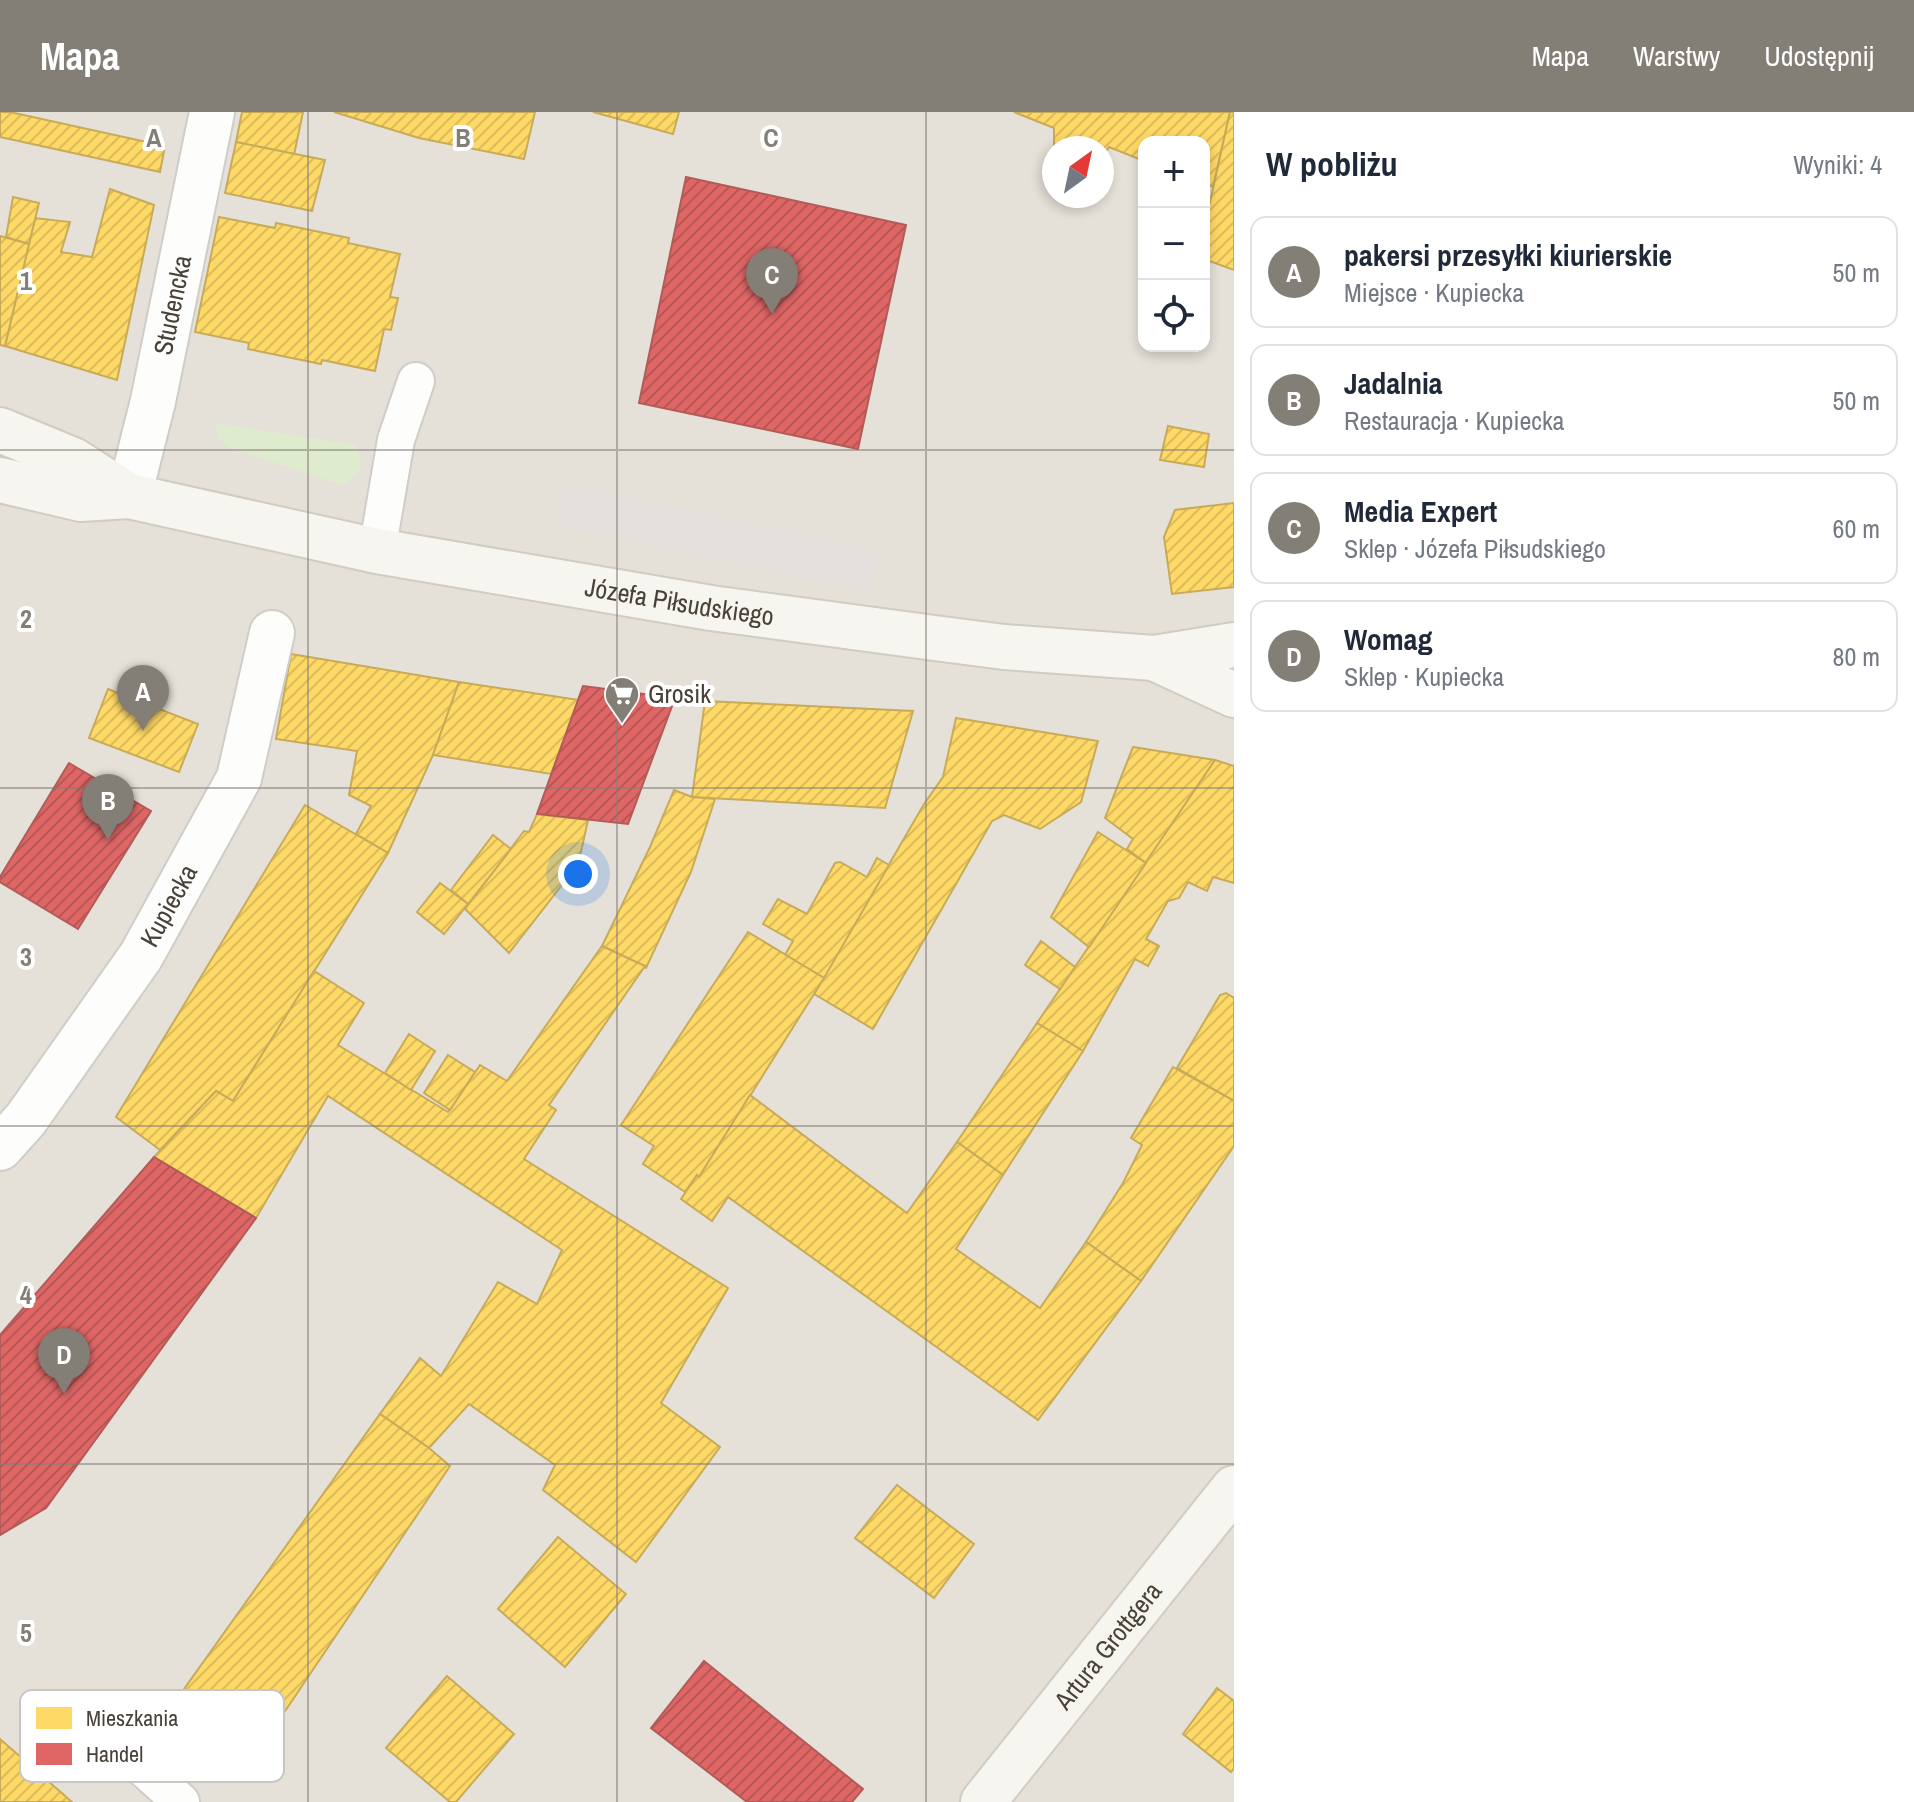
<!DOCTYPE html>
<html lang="pl">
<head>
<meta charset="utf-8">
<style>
	body { margin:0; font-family:"Archivo Narrow",sans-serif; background:#f6f6f7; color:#1f2937 }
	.controls { position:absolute; right:24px; top:24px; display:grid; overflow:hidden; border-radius:16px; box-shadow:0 4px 12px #0003 }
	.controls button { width:72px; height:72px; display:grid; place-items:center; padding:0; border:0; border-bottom:2px solid #e0e1e3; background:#fff; color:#1f2937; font:40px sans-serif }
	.compass { position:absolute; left:1042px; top:24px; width:72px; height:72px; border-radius:50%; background:#fff; box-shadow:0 4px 12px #0003; rotate:33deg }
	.you { position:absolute; left:578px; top:762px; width:28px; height:28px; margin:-20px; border:6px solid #fff; border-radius:50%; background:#1a73e8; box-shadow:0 0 0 12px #1a73e833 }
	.badge { display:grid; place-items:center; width:52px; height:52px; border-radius:50%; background:#837e76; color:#fff; font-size:26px; font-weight:700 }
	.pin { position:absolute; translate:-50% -66px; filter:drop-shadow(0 2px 4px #0008) }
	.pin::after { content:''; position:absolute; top:42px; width:28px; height:24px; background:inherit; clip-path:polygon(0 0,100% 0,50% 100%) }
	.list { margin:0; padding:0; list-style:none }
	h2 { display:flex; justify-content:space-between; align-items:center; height:104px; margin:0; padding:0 32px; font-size:34px }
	h2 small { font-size:26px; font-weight:400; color:#747a83 }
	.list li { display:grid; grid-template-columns:52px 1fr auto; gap:24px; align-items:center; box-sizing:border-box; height:112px; margin:0 16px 16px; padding:0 16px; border:2px solid #e0e1e3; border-radius:16px }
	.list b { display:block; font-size:30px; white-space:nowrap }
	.list p { margin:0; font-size:26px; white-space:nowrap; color:#747a83 }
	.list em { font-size:26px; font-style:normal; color:#747a83 }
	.icon { flex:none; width:44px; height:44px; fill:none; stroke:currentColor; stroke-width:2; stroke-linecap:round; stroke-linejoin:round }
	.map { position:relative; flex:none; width:1234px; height:1690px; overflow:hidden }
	header { display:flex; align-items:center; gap:48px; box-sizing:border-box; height:112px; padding:0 40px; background:#837e76; color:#fff }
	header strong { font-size:38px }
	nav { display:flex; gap:44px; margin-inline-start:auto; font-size:28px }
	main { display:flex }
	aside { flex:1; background:#fff }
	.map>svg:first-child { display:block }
</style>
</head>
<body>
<header>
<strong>Mapa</strong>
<nav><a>Mapa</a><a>Warstwy</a><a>Udostępnij</a></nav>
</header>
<main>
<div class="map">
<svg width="1234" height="1690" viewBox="0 0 1234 1690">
	<defs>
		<pattern id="homes-hatch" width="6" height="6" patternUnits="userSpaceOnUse" patternTransform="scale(2)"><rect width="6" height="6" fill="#ffd966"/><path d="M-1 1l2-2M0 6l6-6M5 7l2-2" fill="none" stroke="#dcbb59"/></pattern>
		<pattern id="shops-hatch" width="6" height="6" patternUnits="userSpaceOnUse" patternTransform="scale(2)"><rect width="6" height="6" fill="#e06666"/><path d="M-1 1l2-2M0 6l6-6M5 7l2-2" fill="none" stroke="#b85655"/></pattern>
	</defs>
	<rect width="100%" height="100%" fill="#f1efec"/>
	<path fill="#e5e1d9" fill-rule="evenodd" d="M 0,0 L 1234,0 L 1234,1690 L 0,1690 ZM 1144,30 L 1204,30 L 1204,234 L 1144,234 ZM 1054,36 L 1102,36 L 1102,84 L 1054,84 Z"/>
	<path fill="#dfebcd" d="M 216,311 L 355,333 C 365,353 361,363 342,373 L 228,335 L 217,324 Z"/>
	<path fill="#e3e0dd" d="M 563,371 L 878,440 L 872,480 L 556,412 Z"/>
	<g fill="url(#homes-hatch)" stroke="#c8ab58" stroke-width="2">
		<path d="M 0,0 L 10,0 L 165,34 L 160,60 L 0,25 Z"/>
		<path d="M 242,0 L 303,0 L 294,43 L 236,30 Z"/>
		<path d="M 334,0 L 535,0 L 524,47 L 419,26 Z"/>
		<path d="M 593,0 L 679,0 L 673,22 Z"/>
		<path d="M 1014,0 L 1230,0 L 1213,75 L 1204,72 L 1204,30 L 1144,30 L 1144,49 L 1109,35 L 1102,46 L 1102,36 L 1054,36 L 1054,16 Z"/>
		<path d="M 1230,0 L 1234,0 L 1234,158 L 1204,147 L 1204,117 Z"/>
		<path d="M 236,30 L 325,48 L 312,99 L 225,81 Z"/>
		<path d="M 110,77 L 154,93 L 117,268 L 5,234 L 35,106 L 70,110 L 61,140 L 92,145 Z"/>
		<path d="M 13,85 L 39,91 L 29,132 L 6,125 Z"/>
		<path d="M 219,105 L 275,116 L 276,111 L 349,126 L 348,131 L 400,142 L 390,185 L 398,186 L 391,218 L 384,217 L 375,259 L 322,248 L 321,252 L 248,237 L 249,231 L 195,220 Z"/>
		<path d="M 0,124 L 29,132 L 5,234 L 0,233 Z"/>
		<path d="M 1168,314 L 1209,322 L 1204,355 L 1160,348 Z"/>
		<path d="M 1234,391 L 1234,475 L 1172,482 L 1164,425 L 1175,398 Z"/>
		<path d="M 291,542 L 459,570 L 433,643 L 388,741 L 356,722 L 371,694 L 349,683 L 357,639 L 276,627 Z"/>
		<path d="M 459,570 L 579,588 L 551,662 L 433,643 Z"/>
		<path d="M 108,577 L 198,612 L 179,660 L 89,626 Z"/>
		<path d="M 705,589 L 913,599 L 885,696 L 692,685 Z"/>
		<path d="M 956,606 L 1098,629 L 1081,690 L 1040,717 L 1004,703 L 992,709 L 873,917 L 814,882 L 924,692 L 943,665 Z"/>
		<path d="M 1133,635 L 1215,648 L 1146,751 L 1127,737 L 1133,727 L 1105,706 Z"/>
		<path d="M 1215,648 L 1234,654 L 1234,771 L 1213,765 L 1207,779 L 1188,770 L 1179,786 L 1168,789 L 1146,827 L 1159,834 L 1148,854 L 1135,847 L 1083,939 L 1037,911 Z"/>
		<path d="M 674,678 L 692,685 L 715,687 L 691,760 L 646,856 L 602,834 L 650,735 Z"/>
		<path d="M 305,693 L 388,741 L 233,989 L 216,979 L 160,1038 L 116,1005 Z"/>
		<path d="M 537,702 L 588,708 L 575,767 L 569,764 L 509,841 L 465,797 L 524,719 L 529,720 Z"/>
		<path d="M 1098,720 L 1146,751 L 1089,835 L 1051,805 Z"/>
		<path d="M 493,723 L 511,737 L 468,792 L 451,778 Z"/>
		<path d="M 877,746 L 889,753 L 824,866 L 785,843 L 793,829 L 763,812 L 778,787 L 807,802 L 835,751 L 840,750 L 867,765 Z"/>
		<path d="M 440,771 L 468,792 L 444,822 L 417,800 Z"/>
		<path d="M 748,820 L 824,866 L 699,1065 L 697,1063 L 685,1080 L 643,1052 L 654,1034 L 621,1013 Z"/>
		<path d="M 1041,829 L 1075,855 L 1060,877 L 1025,853 Z"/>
		<path d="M 602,834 L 645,854 L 549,993 L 556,998 L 524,1047 L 728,1176 L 661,1291 L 720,1335 L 636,1450 L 543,1378 L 555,1353 L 469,1292 L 429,1336 L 380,1302 L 420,1246 L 441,1264 L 498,1170 L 537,1192 L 562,1138 L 328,984 L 256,1106 L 154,1045 L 216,979 L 233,989 L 314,859 L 364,891 L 338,933 L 448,1000 L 480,953 L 507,969 Z"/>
		<path d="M 1226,881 L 1234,886 L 1234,989 L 1177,956 L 1220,883 Z"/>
		<path d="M 1037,911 L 1083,939 L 1003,1063 L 957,1030 Z"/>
		<path d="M 409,922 L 435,939 L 411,978 L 385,961 Z"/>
		<path d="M 448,943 L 475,960 L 450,998 L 424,981 Z"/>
		<path d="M 1173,955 L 1234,989 L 1234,1034 L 1141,1169 L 1086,1130 L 1123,1071 L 1142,1033 L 1131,1026 Z"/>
		<path d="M 750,983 L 907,1101 L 957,1030 L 1003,1063 L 956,1137 L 1040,1196 L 1086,1130 L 1141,1169 L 1038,1308 L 728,1085 L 712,1109 L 681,1087 L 697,1063 L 699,1065 Z"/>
		<path d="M 380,1302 L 429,1336 L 450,1354 L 242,1663 L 172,1594 Z"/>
		<path d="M 897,1373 L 974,1432 L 934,1486 L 855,1426 Z"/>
		<path d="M 558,1425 L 626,1482 L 565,1555 L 498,1497 Z"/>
		<path d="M 447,1564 L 514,1622 L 456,1690 L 450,1690 L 386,1636 Z"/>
		<path d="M 1217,1576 L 1234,1589 L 1234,1656 L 1231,1660 L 1183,1622 Z"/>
		<path d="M 0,1627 L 72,1690 L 0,1690 Z"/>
	</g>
	<g fill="url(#shops-hatch)" stroke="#b25b58" stroke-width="2">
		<path d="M 686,65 L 906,113 L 858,337 L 639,291 Z"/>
		<path d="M 583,574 L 675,586 L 628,712 L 537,702 Z"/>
		<path d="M 69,651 L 151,699 L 78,817 L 0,770 L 0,765 Z"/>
		<path d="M 154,1045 L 256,1106 L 46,1396 L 0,1423 L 0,1223 Z"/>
		<path d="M 704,1549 L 863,1677 L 852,1690 L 747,1690 L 651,1616 Z"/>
	</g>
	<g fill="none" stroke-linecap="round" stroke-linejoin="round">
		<g stroke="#cfcdc9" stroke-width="40">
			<g id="lane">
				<path d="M 377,439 L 396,328 L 416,269"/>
				<path d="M 84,1603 L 181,1690"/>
			</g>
		</g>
		<g stroke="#cfcdc9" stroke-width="48">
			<g id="street">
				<path id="s1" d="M 129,384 L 153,289 L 212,0"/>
				<path id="s2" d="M 0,1036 L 26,1007 L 141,844 L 239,666 L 272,521"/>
			</g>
		</g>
		<g stroke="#d0ccc3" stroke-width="48">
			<g id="secondary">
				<path d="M 0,318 L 73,348 L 129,384"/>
				<path id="s3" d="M 0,368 L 81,387 L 129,384 L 377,439 L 711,496 L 942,527 L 1004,535 L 1154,546 L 1234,533"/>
				<path d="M 1154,546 L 1234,583"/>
				<path id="s4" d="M 983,1690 L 1234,1376"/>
			</g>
		</g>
		<use href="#lane" stroke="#fdfdfc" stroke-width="36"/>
		<use href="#street" stroke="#fdfdfc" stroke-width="44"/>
		<use href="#secondary" stroke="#f7f5ef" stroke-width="44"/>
	</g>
	<path fill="none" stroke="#837e76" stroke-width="2" stroke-opacity="0.55" d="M 308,0 L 308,1690M 617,0 L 617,1690M 926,0 L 926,1690M 0,338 L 1234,338M 0,676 L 1234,676M 0,1014 L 1234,1014M 0,1352 L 1234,1352"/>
	<defs>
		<g id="supermarket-pin" transform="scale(1.8)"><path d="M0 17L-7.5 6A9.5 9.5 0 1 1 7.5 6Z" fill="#837e76" stroke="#fff"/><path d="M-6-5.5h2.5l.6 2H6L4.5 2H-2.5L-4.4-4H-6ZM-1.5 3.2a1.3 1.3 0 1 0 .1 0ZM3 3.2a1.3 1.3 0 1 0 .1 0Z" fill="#fff"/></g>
	</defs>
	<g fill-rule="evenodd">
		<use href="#supermarket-pin" x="622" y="582"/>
	</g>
	<g text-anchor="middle" stroke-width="8" stroke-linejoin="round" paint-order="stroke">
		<g font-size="26" fill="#484137" stroke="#fff">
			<text dy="9" stroke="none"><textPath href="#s1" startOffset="196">Studencka</textPath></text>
			<text dy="9" stroke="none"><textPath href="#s3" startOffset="692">Józefa Piłsudskiego</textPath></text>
			<text dy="9" stroke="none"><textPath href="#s2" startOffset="296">Kupiecka</textPath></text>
			<text dy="9" stroke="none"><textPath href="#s4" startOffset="200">Artura Grottgera</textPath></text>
		</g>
		<g font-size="26" fill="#484137" stroke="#fff" text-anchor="start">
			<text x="648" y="591">Grosik</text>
		</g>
	</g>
	<rect x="20" y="1578" width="264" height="92" rx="12" fill="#fff" stroke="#c8c6c3" stroke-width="2"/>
	<rect x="36" y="1595" width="36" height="22" fill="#ffd966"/>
	<rect x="36" y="1631" width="36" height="22" fill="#e06666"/>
	<g font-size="22" fill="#484137">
		<text x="86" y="1614">Mieszkania</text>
		<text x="86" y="1650">Handel</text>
	</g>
	<g font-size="26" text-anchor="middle" font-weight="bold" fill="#837e76" stroke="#fff" stroke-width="8" stroke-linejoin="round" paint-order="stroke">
		<text x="154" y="35">A</text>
		<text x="463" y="35">B</text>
		<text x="771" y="35">C</text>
		<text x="26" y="178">1</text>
		<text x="26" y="516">2</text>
		<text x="26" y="854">3</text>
		<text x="26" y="1192">4</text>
		<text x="26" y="1530">5</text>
	</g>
</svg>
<div class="controls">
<button>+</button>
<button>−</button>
<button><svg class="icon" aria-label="locate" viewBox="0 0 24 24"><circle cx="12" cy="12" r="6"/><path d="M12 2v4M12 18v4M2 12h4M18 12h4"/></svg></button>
</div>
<svg class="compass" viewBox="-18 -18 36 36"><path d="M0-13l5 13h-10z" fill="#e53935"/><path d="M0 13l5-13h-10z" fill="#747a83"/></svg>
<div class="you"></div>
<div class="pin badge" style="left:143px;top:619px">A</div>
<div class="pin badge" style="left:108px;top:728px">B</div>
<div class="pin badge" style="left:772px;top:202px">C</div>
<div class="pin badge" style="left:64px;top:1282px">D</div>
</div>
<aside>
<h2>W pobliżu<small>Wyniki: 4</small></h2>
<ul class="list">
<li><span class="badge">A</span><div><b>pakersi przesyłki kiurierskie</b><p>Miejsce · Kupiecka</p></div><em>50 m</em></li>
<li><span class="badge">B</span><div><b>Jadalnia</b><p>Restauracja · Kupiecka</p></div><em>50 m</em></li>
<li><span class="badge">C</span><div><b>Media Expert</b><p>Sklep · Józefa Piłsudskiego</p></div><em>60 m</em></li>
<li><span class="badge">D</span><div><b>Womag</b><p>Sklep · Kupiecka</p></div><em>80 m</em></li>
</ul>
</aside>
</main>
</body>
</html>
